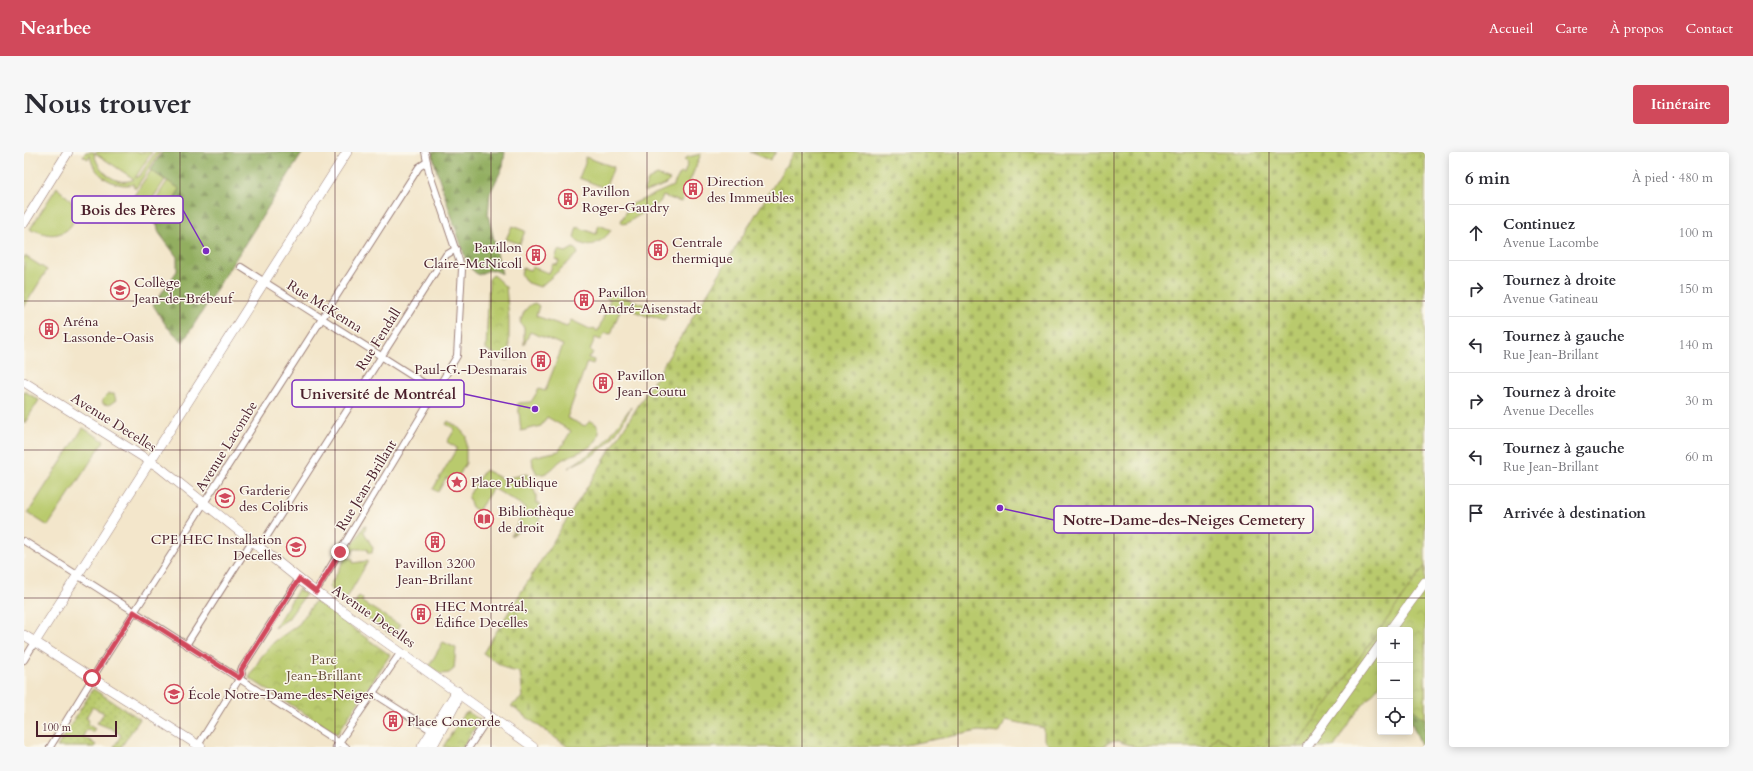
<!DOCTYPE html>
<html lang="fr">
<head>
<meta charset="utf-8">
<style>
	body { margin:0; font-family:Cardo,serif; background:#f7f7f7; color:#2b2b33 }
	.controls { position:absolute; right:12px; bottom:12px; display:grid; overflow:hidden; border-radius:4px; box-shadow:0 2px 10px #0003 }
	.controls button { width:36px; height:36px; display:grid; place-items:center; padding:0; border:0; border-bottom:1px solid #e1e1e2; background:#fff; color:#2b2b33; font:20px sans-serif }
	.scale { position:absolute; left:12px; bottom:10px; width:81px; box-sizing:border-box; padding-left:4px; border:2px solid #4a1f2b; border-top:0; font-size:11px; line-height:14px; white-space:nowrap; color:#4a1f2b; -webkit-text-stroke:3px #fbf7ec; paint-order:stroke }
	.stop { position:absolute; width:12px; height:12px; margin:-9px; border:3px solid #d1495b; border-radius:50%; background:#fff }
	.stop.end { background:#d1495b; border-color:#fff; box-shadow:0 1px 4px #0008 }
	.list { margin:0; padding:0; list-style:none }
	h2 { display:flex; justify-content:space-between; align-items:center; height:52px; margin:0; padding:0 16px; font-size:17px }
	h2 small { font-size:13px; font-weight:400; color:#7c7c81 }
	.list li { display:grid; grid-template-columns:26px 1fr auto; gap:12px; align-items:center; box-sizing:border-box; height:56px; padding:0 16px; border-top:1px solid #e1e1e2 }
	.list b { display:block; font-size:15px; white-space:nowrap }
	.list p { margin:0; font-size:13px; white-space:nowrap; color:#7c7c81 }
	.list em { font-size:13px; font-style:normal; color:#7c7c81 }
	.icon { flex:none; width:22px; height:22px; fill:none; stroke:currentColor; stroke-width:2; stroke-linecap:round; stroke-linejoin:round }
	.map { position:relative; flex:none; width:1401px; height:595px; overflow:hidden; border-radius:4px }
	header { display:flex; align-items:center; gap:24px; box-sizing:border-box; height:56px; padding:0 20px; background:#d1495b; color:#fff }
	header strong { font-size:19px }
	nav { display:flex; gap:22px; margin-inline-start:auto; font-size:14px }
	.intro { display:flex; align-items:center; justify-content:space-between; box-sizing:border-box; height:96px; padding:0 24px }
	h1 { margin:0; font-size:28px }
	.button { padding:10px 18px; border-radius:4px; background:#d1495b; color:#fff; font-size:14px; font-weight:700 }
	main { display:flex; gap:24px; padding:0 24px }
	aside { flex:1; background:#fff; border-radius:4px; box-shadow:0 2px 10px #0003 }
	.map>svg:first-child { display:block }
</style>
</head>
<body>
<header>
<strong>Nearbee</strong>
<nav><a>Accueil</a><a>Carte</a><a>À propos</a><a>Contact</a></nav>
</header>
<div class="intro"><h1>Nous trouver</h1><a class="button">Itinéraire</a></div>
<main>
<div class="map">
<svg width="1401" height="595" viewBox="0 0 1401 595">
	<defs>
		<pattern id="forest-firs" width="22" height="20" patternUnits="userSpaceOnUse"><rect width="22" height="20" fill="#92ae60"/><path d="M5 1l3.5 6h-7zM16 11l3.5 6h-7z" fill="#798d4f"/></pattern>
		<pattern id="cemetery-stones" width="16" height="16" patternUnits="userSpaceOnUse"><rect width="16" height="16" fill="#b9ca6d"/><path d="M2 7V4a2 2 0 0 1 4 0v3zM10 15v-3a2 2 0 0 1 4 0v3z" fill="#a1ad5f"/></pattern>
		<pattern id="park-crowns" width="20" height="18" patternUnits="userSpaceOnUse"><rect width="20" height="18" fill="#b9ca6d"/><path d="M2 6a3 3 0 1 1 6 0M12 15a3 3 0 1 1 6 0" fill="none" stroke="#a1ad5f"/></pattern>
		<pattern id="garden-dots" width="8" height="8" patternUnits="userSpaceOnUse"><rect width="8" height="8" fill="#b9ca6d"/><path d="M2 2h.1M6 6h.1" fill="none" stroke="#a1ad5f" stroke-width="1.8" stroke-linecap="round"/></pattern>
	</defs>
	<rect width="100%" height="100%" fill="#fbf7ec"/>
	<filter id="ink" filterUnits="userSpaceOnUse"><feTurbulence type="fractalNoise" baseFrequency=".025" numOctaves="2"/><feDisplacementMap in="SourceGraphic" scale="8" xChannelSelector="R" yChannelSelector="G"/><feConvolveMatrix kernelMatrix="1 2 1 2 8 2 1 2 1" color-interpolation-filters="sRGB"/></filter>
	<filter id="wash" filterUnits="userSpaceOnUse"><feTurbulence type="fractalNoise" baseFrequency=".012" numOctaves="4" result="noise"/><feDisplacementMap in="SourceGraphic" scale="16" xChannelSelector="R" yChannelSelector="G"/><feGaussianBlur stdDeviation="0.9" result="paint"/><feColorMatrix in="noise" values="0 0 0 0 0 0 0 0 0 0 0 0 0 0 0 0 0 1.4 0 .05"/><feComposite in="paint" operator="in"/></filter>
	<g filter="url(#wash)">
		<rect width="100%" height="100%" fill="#f3e6cb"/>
		<g fill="#b9ca6d" stroke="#82744c">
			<path d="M 62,0 L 70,0 C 72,18 93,36 110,27 L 71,1 L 72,0 L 128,0 L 111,26 L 116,23 L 131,0 L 136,0 L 112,36 L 109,34 L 110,32 C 92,37 68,23 66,3 L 64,7 L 59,4 Z"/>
			<path d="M 726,0 L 752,0 L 746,8 Z"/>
			<path d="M 677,2 L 657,50 L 639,44 L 636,50 L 603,71 L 599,72 L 597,69 L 606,53 L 649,34 L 656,21 L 660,22 L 664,10 L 660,8 L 664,5 Z"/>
			<path d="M 561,5 L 590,15 L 581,36 L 555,26 L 561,11 Z"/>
			<path d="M 127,18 L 141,28 L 117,64 L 103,54 Z"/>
			<path d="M 633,23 L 646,28 L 641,33 L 621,40 L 620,39 L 624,28 Z"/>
			<path d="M 144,28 L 157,37 L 133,73 L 120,65 Z"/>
			<path d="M 33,35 C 37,42 46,44 49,53 C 57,78 31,90 12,78 L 9,79 L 6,77 Z"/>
			<path d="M 575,73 L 587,78 C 580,90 560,101 550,85 L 553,75 L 572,82 Z"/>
			<path d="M 488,74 L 501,79 L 496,92 L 482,87 Z"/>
			<path d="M 549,96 L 552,97 L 554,102 L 516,135 L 502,130 L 497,122 L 499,116 L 506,118 L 508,115 L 525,121 L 529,112 L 533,113 L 535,109 L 531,107 L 534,98 L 542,100 Z"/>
			<path d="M 1,104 L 23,118 L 0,155 L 0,106 Z"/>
			<path d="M 585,139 L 644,162 L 640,168 L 626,163 L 625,165 L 610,159 L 611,157 L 598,153 L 587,182 L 581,181 L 577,188 L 571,186 L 566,198 L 569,200 L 567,204 L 565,204 L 564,206 L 570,208 L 569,212 L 563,210 L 543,266 L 561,274 L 566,269 L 572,272 L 575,278 C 576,299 547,300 535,310 C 529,316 523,324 513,322 L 509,314 L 508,305 L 535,299 L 547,279 L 523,265 L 517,274 L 497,279 L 494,251 L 507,250 L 515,237 L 521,239 L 539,193 L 506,180 L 500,193 L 500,176 L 496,170 C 498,163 503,152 511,151 L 515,154 L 512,164 L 543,175 L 547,168 L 568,178 L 569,177 L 574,179 L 586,148 L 582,146 Z"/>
			<path d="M 0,239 L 15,248 L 0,272 Z"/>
			<path d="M 84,242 L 90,242 L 92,248 L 85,253 L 79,252 L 78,248 Z"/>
			<path d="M 607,255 C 599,272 586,293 569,303 C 561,308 552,311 544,316 L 579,293 Z"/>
			<path d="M 424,269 L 435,276 L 442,284 L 442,311 L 433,327 L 422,326 L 414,340 L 409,337 L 433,296 L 423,290 L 431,277 L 422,272 Z"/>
			<path d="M 59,276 L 80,289 L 24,374 L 4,361 Z"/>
			<path d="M 461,318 L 479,327 L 503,322 L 512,343 L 512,351 L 516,351 L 516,368 L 513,374 L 498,377 L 487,384 C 492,375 497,365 501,355 L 469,336 L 454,359 L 448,355 L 444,345 L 455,326 Z"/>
			<path d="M 341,373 L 342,375 L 340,380 L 349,396 L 348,401 L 344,401 L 343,397 L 330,397 L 328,401 L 324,400 Z"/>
			<path d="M 322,405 L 329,407 L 329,411 L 343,409 L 343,411 L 323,446 L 319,448 L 305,435 Z"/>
			<path d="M 274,438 L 282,442 L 264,467 L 250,476 Z"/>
			<path d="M 335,444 L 339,447 L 338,450 L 372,471 L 377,472 L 369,484 L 328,456 Z"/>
			<path d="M 419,490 L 432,496 L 430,517 L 425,521 L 417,522 L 405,514 Z"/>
		</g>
		<g fill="url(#forest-firs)" stroke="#6e6646">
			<path d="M 138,0 L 279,0 L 159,190 L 143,175 L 129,153 L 153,119 L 153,105 L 135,81 L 133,73 L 156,37 L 126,18 Z"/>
			<path d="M 408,0 L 481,0 L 479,15 L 466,41 L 464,63 L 478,122 C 469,116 464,118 454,123 L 444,114 L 413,20 Z"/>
			<path d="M 1401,492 L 1401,595 L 1398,595 L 1386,567 L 1386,503 Z"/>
		</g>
		<path fill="url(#cemetery-stones)" stroke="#82744c" d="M 770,0 L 1401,0 L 1401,420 L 1356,478 L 1274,595 L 1209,595 L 1193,584 L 1185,595 L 1112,595 L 1093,589 L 1086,590 L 1077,595 L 1034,595 L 1025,593 L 1020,588 L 1020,576 L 982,568 L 975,581 L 955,579 L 870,595 L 544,595 L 487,554 L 499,545 L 496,520 L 484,518 L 459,501 L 634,222 Z"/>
		<g fill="url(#park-crowns)" stroke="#82744c">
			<path d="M 469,123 L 482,135 L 485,166 L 485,208 L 481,208 L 462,197 L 465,127 Z"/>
			<path d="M 1401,414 L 1401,567 L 1386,555 L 1386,478 L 1356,478 L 1356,533 L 1327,567 L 1310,595 L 1272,595 Z"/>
			<path d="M 291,449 L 366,503 L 313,582 L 225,526 L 237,505 L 250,490 L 275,472 Z"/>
			<path d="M 444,560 L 456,568 L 439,595 L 419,595 L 439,563 Z"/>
			<path d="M 1193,584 L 1209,595 L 1185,595 Z"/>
		</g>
		<path fill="url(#garden-dots)" stroke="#82744c" d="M 69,537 L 116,567 L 97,595 L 90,595 L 97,583 L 88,577 L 73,571 L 80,561 L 68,555 L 62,566 L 65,568 L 63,572 L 71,577 L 68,580 L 63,577 L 59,584 L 72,593 L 70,595 L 33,595 Z"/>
	</g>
	<g filter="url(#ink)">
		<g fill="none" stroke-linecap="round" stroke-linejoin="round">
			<g stroke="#9e827b" stroke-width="8">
				<g id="street">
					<path d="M 217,115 L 412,239"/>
					<path d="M 0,389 L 322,595"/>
					<path d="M 236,395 L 422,103 L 432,97"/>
					<path d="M 292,439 L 433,204 L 438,117 L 405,20 L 401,0"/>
					<path d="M 162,493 L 228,389"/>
					<path d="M 0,508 L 11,490"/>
					<path d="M 349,541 L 410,580"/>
					<path d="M 26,595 L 79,509 L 395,15 L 403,10"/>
					<path d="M 173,595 L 212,532 L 218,522 L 217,518 L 275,427"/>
					<path d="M 312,595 L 377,500"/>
					<path d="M 445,595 L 466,563"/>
				</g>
			</g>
			<g stroke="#9e827b" stroke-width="10">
				<g id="secondary">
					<path d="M 0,71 L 44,0"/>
					<path d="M 0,230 L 135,315 L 285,435 L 509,595"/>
					<path d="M 1366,478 L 1401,430"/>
					<path d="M 0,483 L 177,595"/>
					<path d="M 11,490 L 323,0"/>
					<path d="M 398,595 L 433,539"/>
					<path d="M 408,595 L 432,551 L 433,539"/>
					<path d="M 1283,595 L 1356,493"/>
				</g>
			</g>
			<use href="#street" stroke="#fff" stroke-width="6"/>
			<use href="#secondary" stroke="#fff" stroke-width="9"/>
		</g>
	</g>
	<g fill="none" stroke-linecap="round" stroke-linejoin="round" filter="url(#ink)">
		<path stroke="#d1495b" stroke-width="5" d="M 68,526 L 110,460 L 215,526 L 218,522 L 217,518 L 275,427 L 292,440 L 316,400"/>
	</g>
	<path fill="none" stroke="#4a1f2b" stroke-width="1" stroke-opacity="0.55" d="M 156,0 L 156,595M 311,0 L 311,595M 467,0 L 467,595M 623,0 L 623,595M 778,0 L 778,595M 934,0 L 934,595M 1090,0 L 1090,595M 1245,0 L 1245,595M 0,149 L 1401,149M 0,298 L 1401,298M 0,446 L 1401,446"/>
	<defs>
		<g id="building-ring" transform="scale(1)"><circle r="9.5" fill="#fbf7ec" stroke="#d1495b" stroke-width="1.5"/><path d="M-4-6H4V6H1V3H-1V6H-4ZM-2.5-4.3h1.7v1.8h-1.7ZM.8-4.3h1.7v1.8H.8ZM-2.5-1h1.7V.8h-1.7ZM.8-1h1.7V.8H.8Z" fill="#d1495b"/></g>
		<g id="school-ring" transform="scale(1)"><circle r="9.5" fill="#fbf7ec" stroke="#d1495b" stroke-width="1.5"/><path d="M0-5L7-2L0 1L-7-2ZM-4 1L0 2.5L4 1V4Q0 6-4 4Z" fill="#d1495b"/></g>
		<g id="sight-ring" transform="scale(1)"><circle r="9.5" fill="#fbf7ec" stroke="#d1495b" stroke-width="1.5"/><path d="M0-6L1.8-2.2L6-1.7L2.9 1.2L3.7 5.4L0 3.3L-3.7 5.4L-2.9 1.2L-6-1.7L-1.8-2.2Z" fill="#d1495b"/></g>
		<g id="library-ring" transform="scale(1)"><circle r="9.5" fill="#fbf7ec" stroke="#d1495b" stroke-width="1.5"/><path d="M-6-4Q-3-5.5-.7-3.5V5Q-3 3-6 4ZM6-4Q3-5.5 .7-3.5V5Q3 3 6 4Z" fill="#d1495b"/></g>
	</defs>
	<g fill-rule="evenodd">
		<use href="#building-ring" x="669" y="37"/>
		<use href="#building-ring" x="544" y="47"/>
		<use href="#building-ring" x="634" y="98"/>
		<use href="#building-ring" x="512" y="103"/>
		<use href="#school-ring" x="96" y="138"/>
		<use href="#building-ring" x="560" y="148"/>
		<use href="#building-ring" x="25" y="177"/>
		<use href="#building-ring" x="517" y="209"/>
		<use href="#building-ring" x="579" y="231"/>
		<use href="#sight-ring" x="433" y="330"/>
		<use href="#school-ring" x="201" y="346"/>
		<use href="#library-ring" x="460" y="367"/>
		<use href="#building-ring" x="411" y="390"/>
		<use href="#school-ring" x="272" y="395"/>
		<use href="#building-ring" x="397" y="462"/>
		<use href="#school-ring" x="150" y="542"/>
		<use href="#building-ring" x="369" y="569"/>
	</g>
	<g text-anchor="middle" stroke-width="3" stroke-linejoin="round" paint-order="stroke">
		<g font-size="14" fill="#4a1f2b" stroke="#fbf7ec" text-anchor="start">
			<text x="683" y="34">Direction<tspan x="683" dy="16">des Immeubles</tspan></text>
			<text x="558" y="44">Pavillon<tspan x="558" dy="16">Roger-Gaudry</tspan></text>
			<text x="648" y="95">Centrale<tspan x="648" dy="16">thermique</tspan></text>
			<text x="498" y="100" text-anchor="end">Pavillon<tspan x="498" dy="16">Claire-McNicoll</tspan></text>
			<text x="110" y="135">Collège<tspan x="110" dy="16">Jean-de-Brébeuf</tspan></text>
			<text x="574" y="145">Pavillon<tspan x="574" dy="16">André-Aisenstadt</tspan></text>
			<text x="39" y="174">Aréna<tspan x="39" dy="16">Lassonde-Oasis</tspan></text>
			<text x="503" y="206" text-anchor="end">Pavillon<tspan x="503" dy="16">Paul-G.-Desmarais</tspan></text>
			<text x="593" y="228">Pavillon<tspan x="593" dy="16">Jean-Coutu</tspan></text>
			<text x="447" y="335">Place Publique</text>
			<text x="215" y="343">Garderie<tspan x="215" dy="16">des Colibris</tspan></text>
			<text x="474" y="364">Bibliothèque<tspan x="474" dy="16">de droit</tspan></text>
			<text x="258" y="392" text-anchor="end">CPE HEC Installation<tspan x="258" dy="16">Decelles</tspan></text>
			<text x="411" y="416" text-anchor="middle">Pavillon 3200<tspan x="411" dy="16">Jean-Brillant</tspan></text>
			<text x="411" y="459">HEC Montréal,<tspan x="411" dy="16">Édifice Decelles</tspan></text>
			<text x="164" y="547">École Notre-Dame-des-Neiges</text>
			<text x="383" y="574">Place Concorde</text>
		</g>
		<g font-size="14" fill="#4a1f2b" stroke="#fbf7ec">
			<text transform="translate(301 154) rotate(32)" y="5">Rue McKenna</text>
			<text transform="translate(354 187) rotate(-58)" y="5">Rue Fendall</text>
			<text transform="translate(90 270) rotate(32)" y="5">Avenue Decelles</text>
			<text transform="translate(202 294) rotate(-58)" y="5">Avenue Lacombe</text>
			<text transform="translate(342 333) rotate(-59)" y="5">Rue Jean-Brillant</text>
			<text transform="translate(350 464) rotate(35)" y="5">Avenue Decelles</text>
		</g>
		<g font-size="14" fill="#6b523f" stroke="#fbf7ec">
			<text x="300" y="512">Parc<tspan x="300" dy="16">Jean-Brillant</tspan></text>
		</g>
	</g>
	<path fill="none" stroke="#7b2cbf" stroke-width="1.5" d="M182 99L159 58M511 257L440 242M976 356L1030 368"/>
	<g fill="#7b2cbf" stroke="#fbf7ec" stroke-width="1.5">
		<circle cx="182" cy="99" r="4"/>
		<circle cx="511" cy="257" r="4"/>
		<circle cx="976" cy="356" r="4"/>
	</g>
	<g fill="#fbf7ec" stroke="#7b2cbf" stroke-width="1.5">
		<rect x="48" y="44" width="111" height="27" rx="4"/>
		<rect x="268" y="228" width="172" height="27" rx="4"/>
		<rect x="1030" y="354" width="259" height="27" rx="4"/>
	</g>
	<g font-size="15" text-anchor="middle" font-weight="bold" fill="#4a1f2b">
		<text x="104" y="63">Bois des Pères</text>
		<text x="354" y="247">Université de Montréal</text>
		<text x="1160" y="373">Notre-Dame-des-Neiges Cemetery</text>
	</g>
</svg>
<div class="controls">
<button>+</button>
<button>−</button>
<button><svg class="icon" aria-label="locate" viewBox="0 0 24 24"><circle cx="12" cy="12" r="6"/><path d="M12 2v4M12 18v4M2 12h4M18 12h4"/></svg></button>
</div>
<div class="scale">100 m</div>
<div class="stop" style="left:68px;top:526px"></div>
<div class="stop end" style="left:316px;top:400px"></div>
</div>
<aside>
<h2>6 min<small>À pied · 480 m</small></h2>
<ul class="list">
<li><svg class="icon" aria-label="ahead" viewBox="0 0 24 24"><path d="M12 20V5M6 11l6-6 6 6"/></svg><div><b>Continuez</b><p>Avenue Lacombe</p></div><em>100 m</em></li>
<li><svg class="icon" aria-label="right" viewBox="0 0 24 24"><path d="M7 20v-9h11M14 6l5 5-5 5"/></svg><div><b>Tournez à droite</b><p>Avenue Gatineau</p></div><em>150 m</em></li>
<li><svg class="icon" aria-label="left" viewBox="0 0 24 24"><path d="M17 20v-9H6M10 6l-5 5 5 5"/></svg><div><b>Tournez à gauche</b><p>Rue Jean-Brillant</p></div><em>140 m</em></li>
<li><svg class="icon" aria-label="right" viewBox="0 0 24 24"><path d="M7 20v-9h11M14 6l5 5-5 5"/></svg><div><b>Tournez à droite</b><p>Avenue Decelles</p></div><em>30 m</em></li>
<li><svg class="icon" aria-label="left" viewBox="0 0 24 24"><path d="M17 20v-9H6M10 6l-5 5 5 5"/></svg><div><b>Tournez à gauche</b><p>Rue Jean-Brillant</p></div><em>60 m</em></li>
<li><svg class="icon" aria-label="arrive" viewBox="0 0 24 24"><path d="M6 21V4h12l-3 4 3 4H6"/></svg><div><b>Arrivée à destination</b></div></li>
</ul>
</aside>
</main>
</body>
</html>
